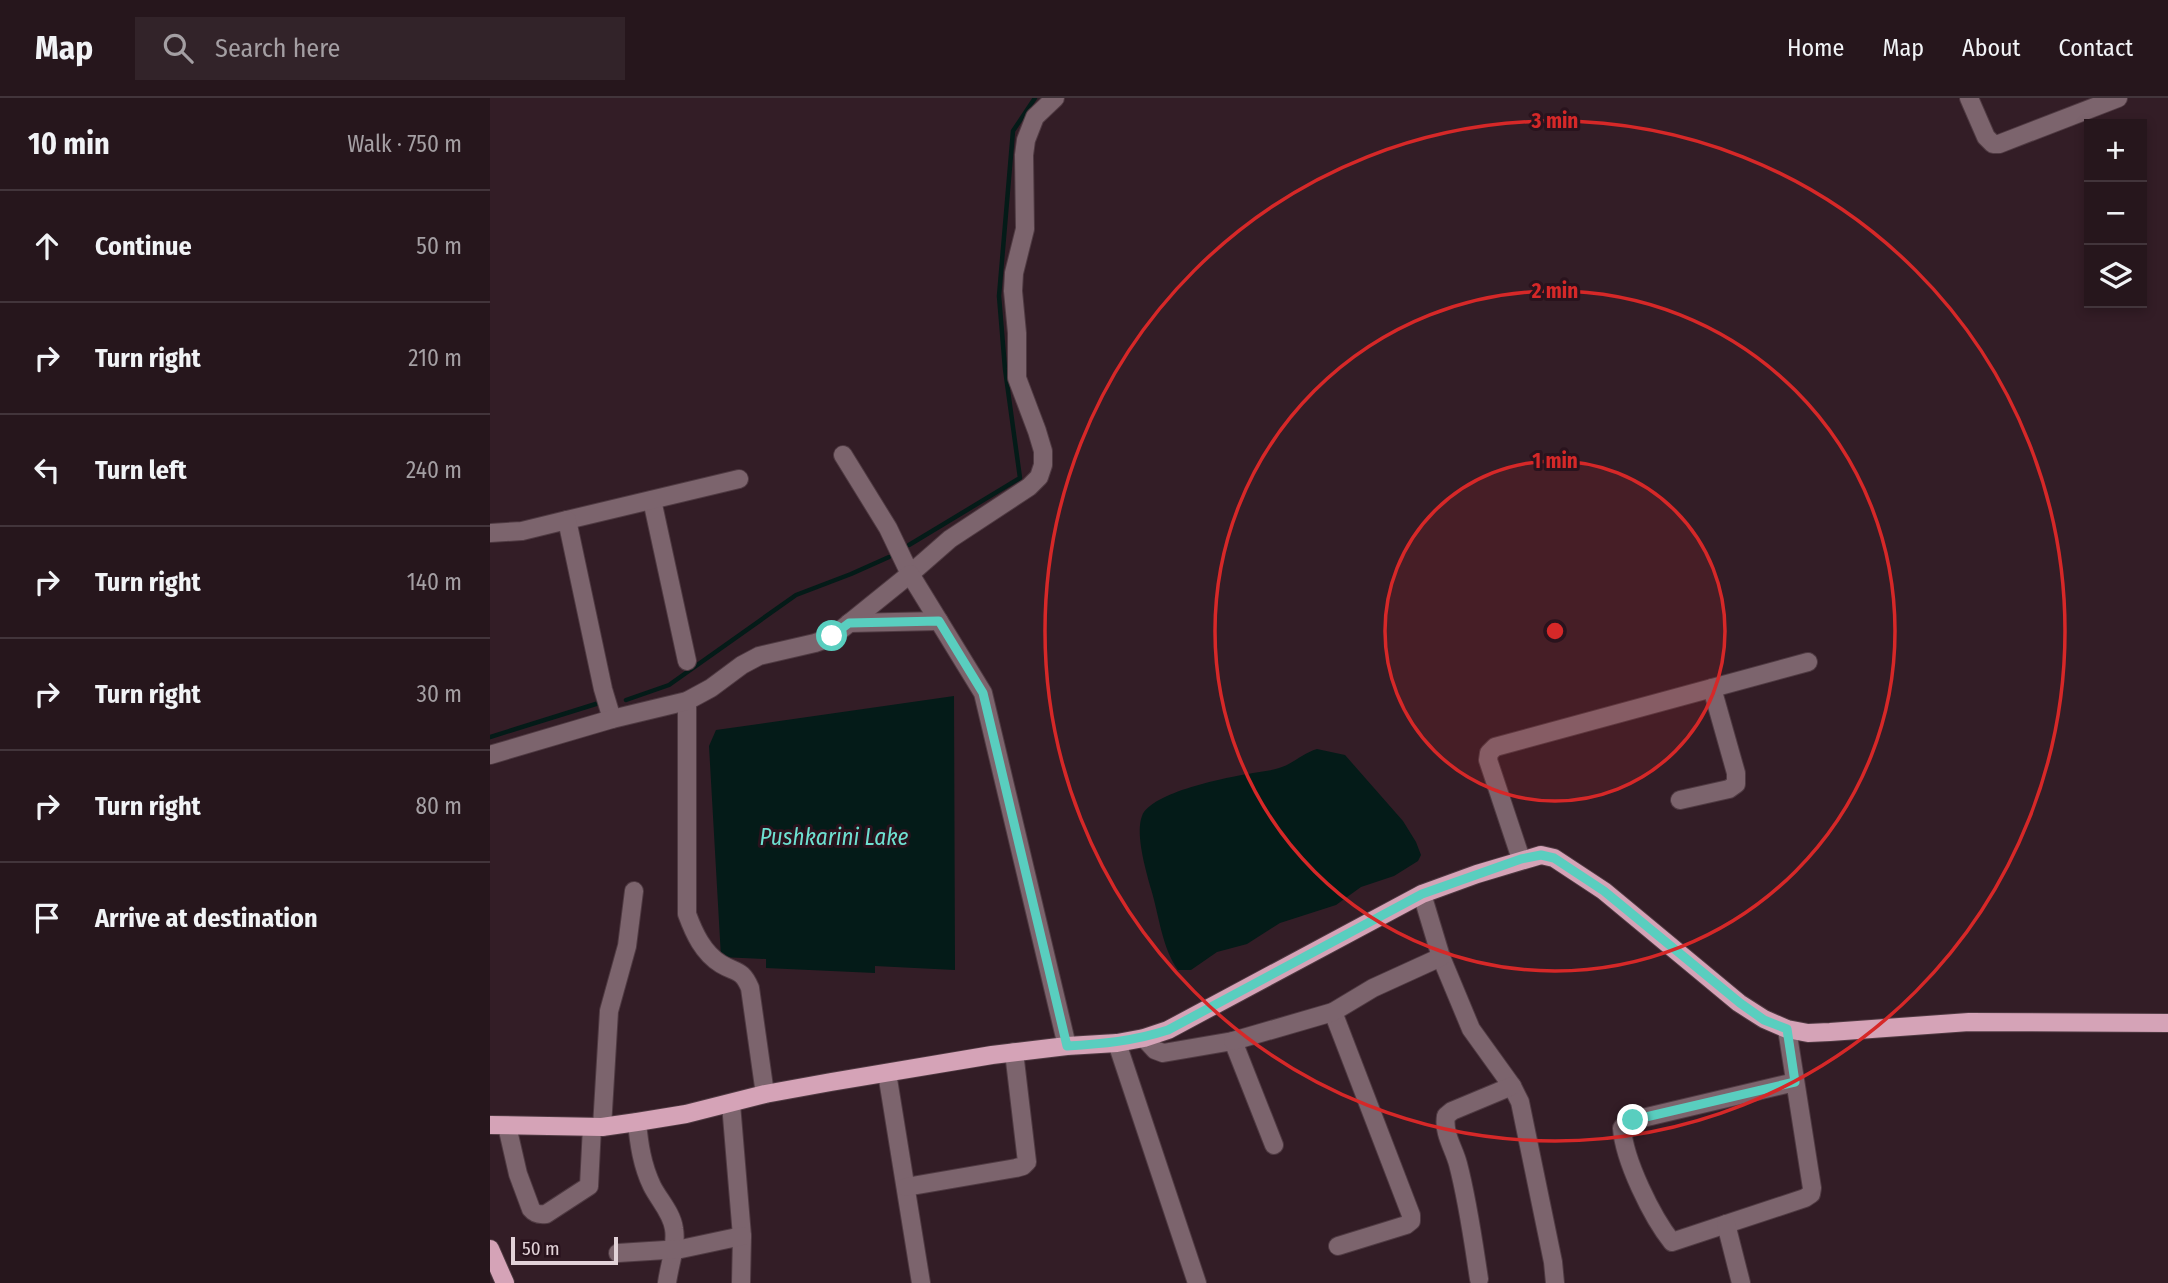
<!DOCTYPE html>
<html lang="en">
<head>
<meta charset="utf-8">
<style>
	body { margin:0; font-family:"Fira Sans Condensed",sans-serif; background:#322329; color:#f1f3f6 }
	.controls { position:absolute; right:21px; top:21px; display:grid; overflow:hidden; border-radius:0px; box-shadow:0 4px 10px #0003 }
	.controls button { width:63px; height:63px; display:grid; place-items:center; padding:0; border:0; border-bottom:2px solid #42353b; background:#26161c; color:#f1f3f6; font:35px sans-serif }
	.scale { position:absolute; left:21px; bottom:18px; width:107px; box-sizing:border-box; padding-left:7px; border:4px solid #e2d2d8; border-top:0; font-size:19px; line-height:24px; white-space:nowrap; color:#e2d2d8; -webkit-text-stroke:5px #29131d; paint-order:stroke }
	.stop { position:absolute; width:21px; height:21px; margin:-16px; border:5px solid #59cebf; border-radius:50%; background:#fff }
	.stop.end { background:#59cebf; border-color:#fff; box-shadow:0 2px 7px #0008 }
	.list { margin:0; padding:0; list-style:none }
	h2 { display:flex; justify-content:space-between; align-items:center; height:91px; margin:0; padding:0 28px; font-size:30px }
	h2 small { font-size:23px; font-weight:400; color:#a49fa3 }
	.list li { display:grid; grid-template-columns:46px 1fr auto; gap:21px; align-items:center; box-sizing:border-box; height:112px; padding:0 28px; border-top:2px solid #42353b }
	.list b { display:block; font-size:26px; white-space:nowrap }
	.list em { font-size:23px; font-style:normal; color:#a49fa3 }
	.icon { flex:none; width:38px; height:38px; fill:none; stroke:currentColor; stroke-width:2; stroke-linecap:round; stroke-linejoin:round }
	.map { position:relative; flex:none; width:1678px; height:1185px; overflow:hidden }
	header { display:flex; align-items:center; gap:42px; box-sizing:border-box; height:98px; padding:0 35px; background:#26161c; border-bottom:2px solid #42353b }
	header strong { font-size:33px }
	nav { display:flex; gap:38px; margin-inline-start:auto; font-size:24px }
	.search { width:490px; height:63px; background:#322329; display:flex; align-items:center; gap:18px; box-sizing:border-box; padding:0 24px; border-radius:0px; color:#a49fa3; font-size:26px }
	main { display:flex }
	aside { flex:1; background:#26161c }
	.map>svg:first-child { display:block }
</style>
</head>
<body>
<header>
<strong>Map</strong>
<div class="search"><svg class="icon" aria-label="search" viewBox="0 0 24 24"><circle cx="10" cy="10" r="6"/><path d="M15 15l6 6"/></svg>Search here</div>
<nav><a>Home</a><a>Map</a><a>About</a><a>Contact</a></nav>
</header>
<main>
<aside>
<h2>10 min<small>Walk · 750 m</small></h2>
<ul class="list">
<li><svg class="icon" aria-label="ahead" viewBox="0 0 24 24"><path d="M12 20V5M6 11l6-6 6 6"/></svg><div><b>Continue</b></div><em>50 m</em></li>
<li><svg class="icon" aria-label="right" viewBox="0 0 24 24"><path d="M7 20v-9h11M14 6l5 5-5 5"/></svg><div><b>Turn right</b></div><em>210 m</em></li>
<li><svg class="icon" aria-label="left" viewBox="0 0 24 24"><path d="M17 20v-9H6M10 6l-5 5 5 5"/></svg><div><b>Turn left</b></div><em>240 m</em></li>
<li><svg class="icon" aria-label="right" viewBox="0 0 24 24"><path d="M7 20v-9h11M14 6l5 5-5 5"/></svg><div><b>Turn right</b></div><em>140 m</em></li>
<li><svg class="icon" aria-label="right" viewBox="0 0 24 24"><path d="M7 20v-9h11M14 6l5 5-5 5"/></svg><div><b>Turn right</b></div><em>30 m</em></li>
<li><svg class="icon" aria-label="right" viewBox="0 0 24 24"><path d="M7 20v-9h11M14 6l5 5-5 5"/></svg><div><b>Turn right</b></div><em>80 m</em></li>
<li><svg class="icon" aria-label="arrive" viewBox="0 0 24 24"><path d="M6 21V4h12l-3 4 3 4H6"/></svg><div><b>Arrive at destination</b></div></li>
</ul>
</aside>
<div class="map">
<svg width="1678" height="1185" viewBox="0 0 1678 1185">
	<rect width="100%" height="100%" fill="#331d26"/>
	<g fill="#041b18">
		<path d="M 464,598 L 465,872 L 385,868 L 385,875 L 276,870 L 276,861 L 231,859 L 219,648 L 226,632 Z"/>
		<path d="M 827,651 L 855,657 L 913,723 L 926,744 L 931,757 L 928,763 L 904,778 L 871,789 L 846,807 L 790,825 L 757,846 L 727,854 L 701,872 L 688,872 C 672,850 669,817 661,791 C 656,773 645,736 652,718 C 661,694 738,679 763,675 C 772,673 781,673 789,670 C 803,666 813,655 827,651 Z"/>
	</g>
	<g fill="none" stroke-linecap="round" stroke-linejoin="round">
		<g stroke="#041b18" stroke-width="4.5">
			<path d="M 419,447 L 530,380 L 515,271 L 509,198 L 523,33 L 545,0"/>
			<path d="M 136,602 L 179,587 L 306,497 L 361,476 L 399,459"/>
			<path d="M 0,639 L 109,605"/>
		</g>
		<g stroke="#4f3a42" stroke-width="20">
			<g id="minor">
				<path d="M 1479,0 L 1496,39 L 1503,46 L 1509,46 L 1628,0"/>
				<path d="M 353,357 L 398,430 L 420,476 L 460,441 L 539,389 L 549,379 L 553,367 L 553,353 L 547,333 L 527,280 L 527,235 L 523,193 L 524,175 L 535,131 L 534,57 L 536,42 L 545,19 L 565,0"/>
				<path d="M 162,402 L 197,563"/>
				<path d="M 77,422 L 249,381"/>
				<path d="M 0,435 L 32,433 L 77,422 L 113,591 L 122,621"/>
				<path d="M 359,525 L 449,523"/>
				<path d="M 197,603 L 197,816 C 204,835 213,855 231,866 C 246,875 252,871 260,890 L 275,996"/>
				<path d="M 0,657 L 122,621 L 197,603 L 221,590 L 252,567 L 269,558 L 325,545 L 342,539 L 420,476 L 493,595 L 577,948"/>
				<path d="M 1190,702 L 1239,691 L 1246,686 L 1246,675 L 1222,590"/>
				<path d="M 1031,761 L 998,662 L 999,655 L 1005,649 L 1318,564"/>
				<path d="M 932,796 L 951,859 L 981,931 L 1022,988 L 1030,1004 L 1063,1164 L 1065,1185"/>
				<path d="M 843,914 L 921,1117 L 921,1123 L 916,1127 L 848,1148"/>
				<path d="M 1297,931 L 1322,1090 L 1321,1096 L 1315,1100 L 1182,1144 C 1162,1119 1134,1062 1132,1030 L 1136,1025 L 1144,1022 L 1305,984"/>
				<path d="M 654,940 L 665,952 L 673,955 L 743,943 L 784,1047"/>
				<path d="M 743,943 L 843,914 L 883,890 L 951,859"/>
				<path d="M 627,945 L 707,1185"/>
				<path d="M 397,975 L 431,1185"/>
				<path d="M 241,1006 L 252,1138 L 251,1185"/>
				<path d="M 147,1024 C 149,1046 152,1067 162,1088 C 169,1102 182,1115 184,1131 C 187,1148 179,1168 177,1185"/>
				<path d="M 17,1028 L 28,1076 L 41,1111 C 45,1116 49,1117 56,1116 L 99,1088 L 102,1029"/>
				<path d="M 112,1029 L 119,913 L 137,848 L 144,793"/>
				<path d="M 416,1089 L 526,1070 L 533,1068 L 537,1064 L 524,954"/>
				<path d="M 1236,1126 L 1251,1185"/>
				<path d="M 128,1155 L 191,1151 L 252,1138"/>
				<path d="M 989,1181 C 983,1142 978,1104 968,1066 C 964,1050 953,1036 956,1018 L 962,1013 L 1022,988"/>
			</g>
		</g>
		<g stroke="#4f3a42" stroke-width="20">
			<g id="major">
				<path d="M 0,1027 L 112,1029 L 147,1024 L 196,1016 L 275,996 L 341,984 L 502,957 L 577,948 L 627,945 L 654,940 L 678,932 L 932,796 L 987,776 L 1051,757 L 1064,760 L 1114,793 L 1249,905 L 1274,921 L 1297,931 L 1318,935 L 1340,934 L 1479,924 L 1678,925"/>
				<path d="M 0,1151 L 15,1185"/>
			</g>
		</g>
		<use href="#minor" stroke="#7c646d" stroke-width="18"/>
		<use href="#major" stroke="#d5a3b7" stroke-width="18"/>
	</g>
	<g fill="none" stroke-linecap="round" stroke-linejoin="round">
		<path stroke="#59cebf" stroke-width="9" d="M 342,538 L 359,525 L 449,523 L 493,595 L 577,948 C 612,946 644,943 678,932 L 932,796 L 1031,761 L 1051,757 L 1064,760 L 1114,793 L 1250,905 L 1274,922 L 1297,931 L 1305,984 L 1143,1022"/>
	</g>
	<circle cx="1065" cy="533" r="170" fill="#d62828" fill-opacity=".12"/>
	<g fill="none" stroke="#d62828" stroke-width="3.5">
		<circle cx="1065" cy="533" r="170"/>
		<circle cx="1065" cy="533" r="340"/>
		<circle cx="1065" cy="533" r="510"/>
	</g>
	<g text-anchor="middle" stroke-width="6" stroke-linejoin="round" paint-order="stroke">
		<g font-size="23" font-style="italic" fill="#6ee0d1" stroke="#29131d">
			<text x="344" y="747">Pushkarini Lake</text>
		</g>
	</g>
	<circle cx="1065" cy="533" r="10" fill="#d62828" stroke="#29131d" stroke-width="3.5"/>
	<g font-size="21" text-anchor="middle" font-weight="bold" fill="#d62828" stroke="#29131d" stroke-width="6" stroke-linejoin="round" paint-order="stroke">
		<text x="1065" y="30">3 min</text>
		<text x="1065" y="200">2 min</text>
		<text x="1065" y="370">1 min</text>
	</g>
</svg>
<div class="controls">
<button>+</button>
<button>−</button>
<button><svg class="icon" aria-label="layers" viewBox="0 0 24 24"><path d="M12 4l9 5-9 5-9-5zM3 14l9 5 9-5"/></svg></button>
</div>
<div class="scale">50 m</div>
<div class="stop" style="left:342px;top:538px"></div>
<div class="stop end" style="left:1143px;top:1022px"></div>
</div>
</main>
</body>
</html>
